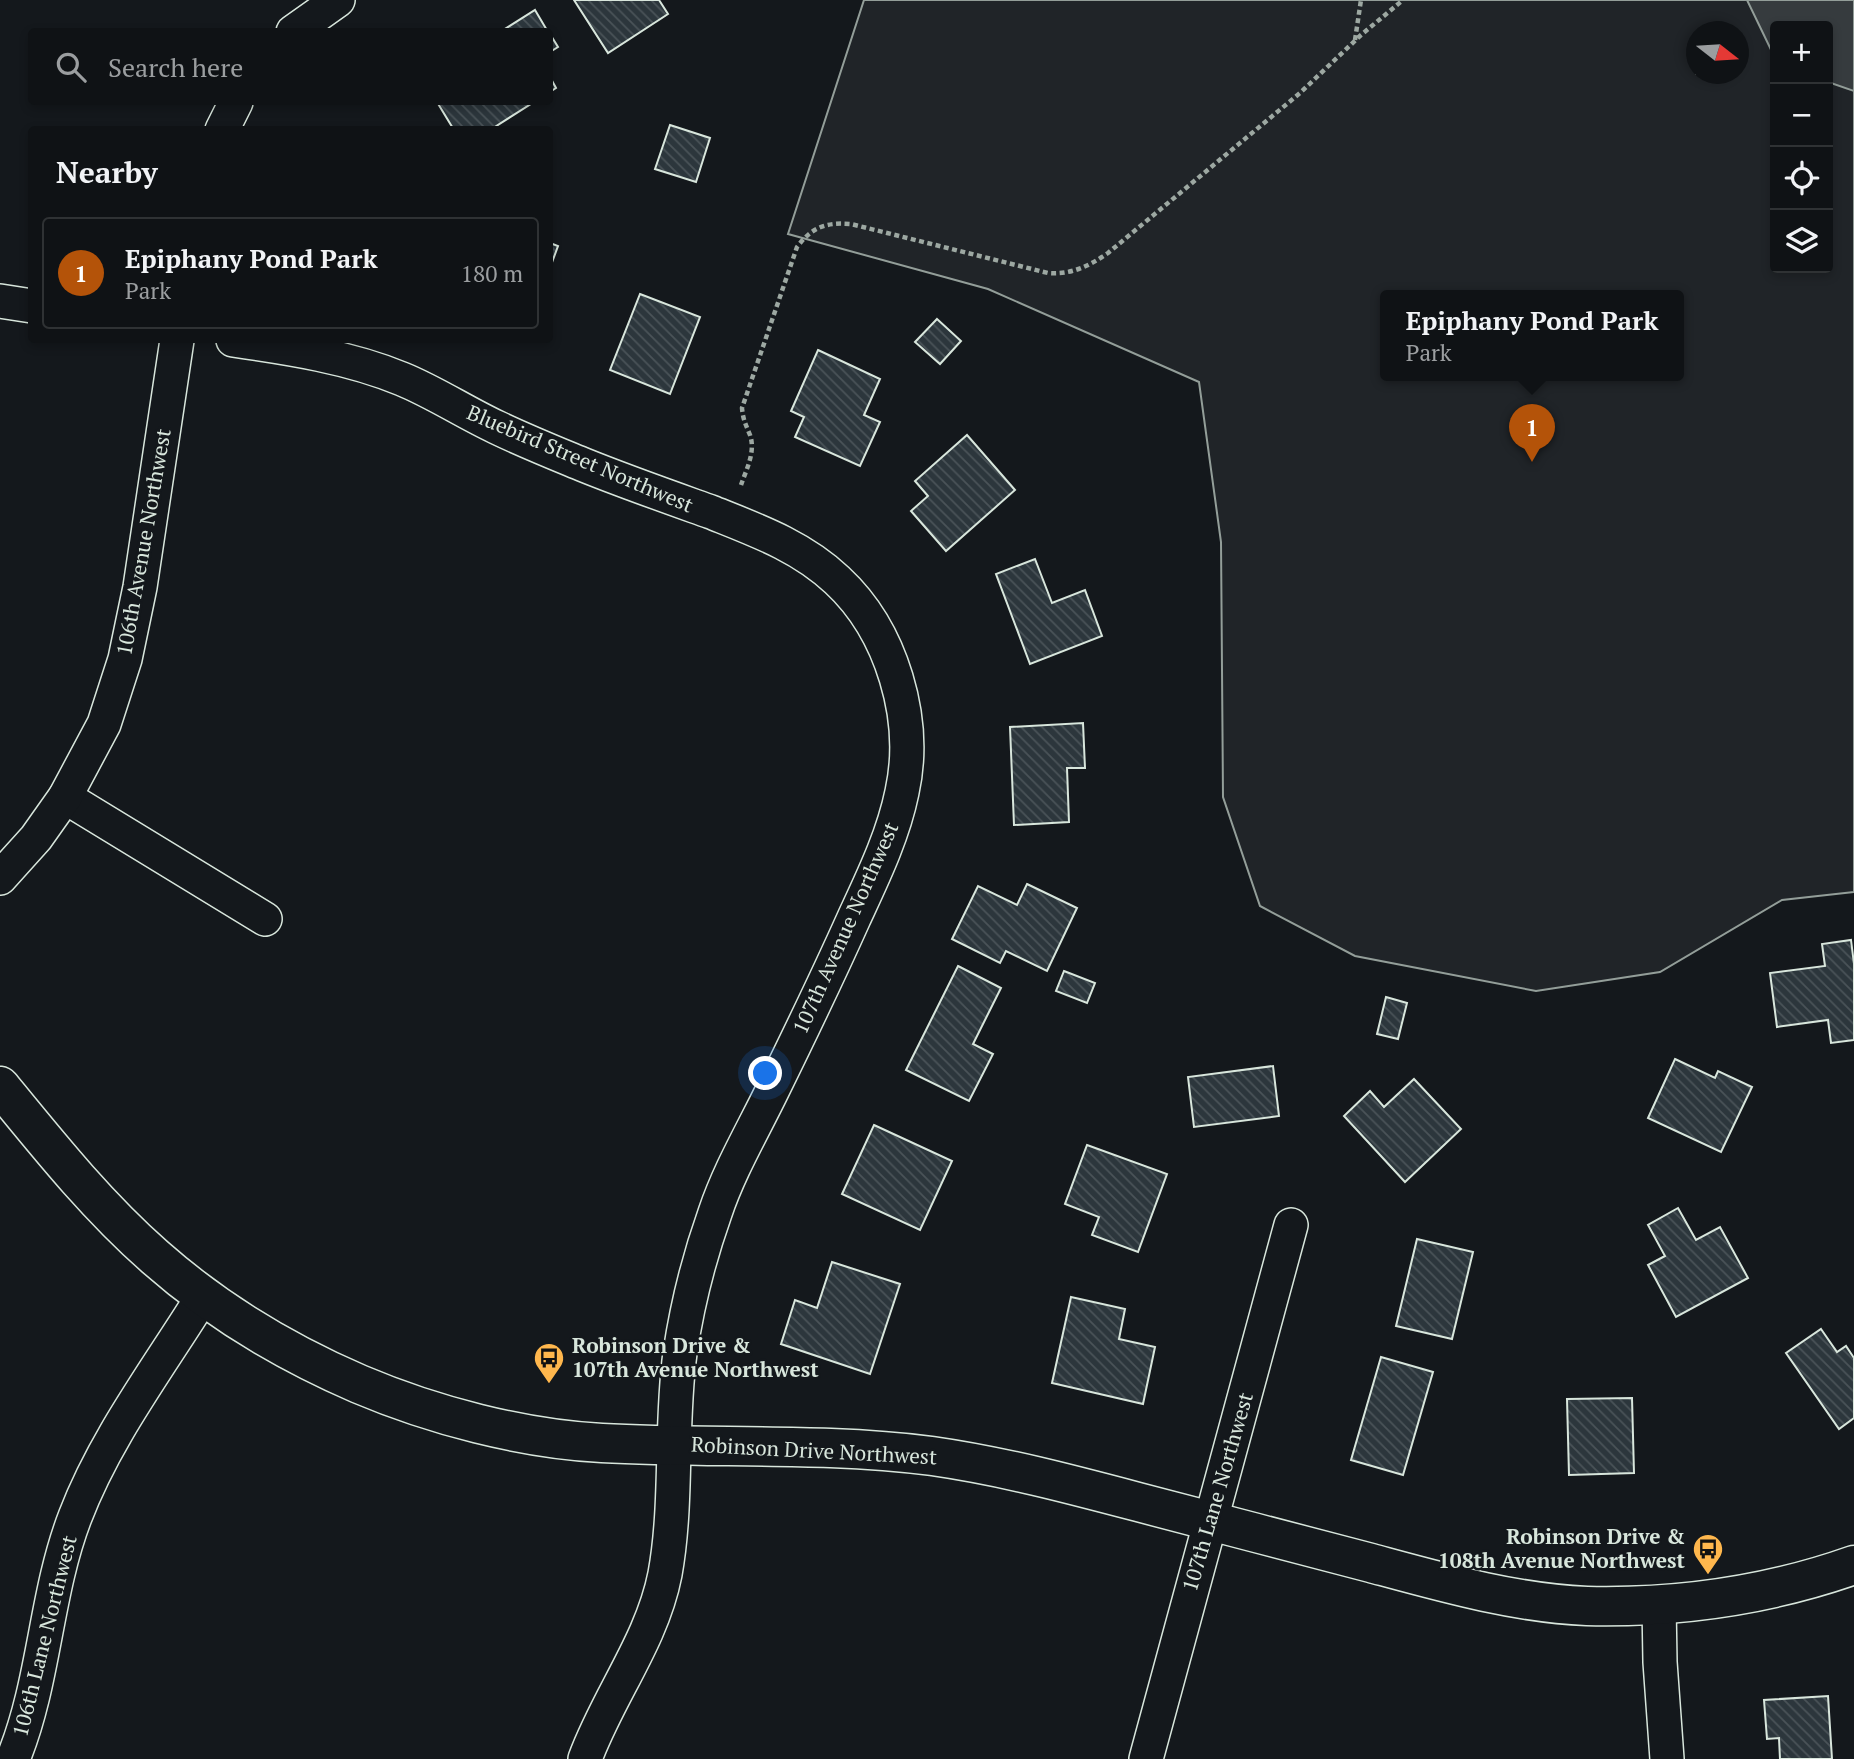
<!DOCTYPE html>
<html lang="en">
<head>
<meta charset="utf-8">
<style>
	body { margin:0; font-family:"PT Serif",serif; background:#1d2022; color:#f1f3f6 }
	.controls { position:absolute; right:21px; top:21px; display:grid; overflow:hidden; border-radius:7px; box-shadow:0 4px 10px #0003 }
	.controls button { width:63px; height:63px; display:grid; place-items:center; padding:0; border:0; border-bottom:2px solid #2f3234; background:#0f1215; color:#f1f3f6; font:35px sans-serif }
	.compass { position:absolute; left:1686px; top:21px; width:63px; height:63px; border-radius:50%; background:#0f1215; box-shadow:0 4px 10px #0003; rotate:107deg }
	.you { position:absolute; left:766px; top:1074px; width:24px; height:24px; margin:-18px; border:5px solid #fff; border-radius:50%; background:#1a73e8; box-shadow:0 0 0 10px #1a73e833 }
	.badge { display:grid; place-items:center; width:46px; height:46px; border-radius:50%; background:#b45309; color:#fff; font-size:23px; font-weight:700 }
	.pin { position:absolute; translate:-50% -58px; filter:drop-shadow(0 2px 4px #0008) }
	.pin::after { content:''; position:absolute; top:37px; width:24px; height:21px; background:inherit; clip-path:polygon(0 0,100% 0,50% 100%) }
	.popup { position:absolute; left:1380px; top:290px; width:304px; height:91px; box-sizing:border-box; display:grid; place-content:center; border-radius:7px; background:#0f1215; filter:drop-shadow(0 2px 5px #0005); font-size:23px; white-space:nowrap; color:#9b9ea0 }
	.popup b { font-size:26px; color:#f1f3f6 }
	.popup::after { content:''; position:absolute; left:50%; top:100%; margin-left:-14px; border:14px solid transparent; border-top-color:#0f1215 }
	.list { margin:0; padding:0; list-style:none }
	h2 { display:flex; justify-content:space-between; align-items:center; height:91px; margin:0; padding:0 28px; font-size:30px }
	h2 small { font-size:23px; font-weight:400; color:#9b9ea0 }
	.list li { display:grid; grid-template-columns:46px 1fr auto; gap:21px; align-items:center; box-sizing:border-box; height:112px; margin:0 14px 14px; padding:0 14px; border:2px solid #2f3234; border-radius:7px }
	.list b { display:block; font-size:26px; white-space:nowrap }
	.list p { margin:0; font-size:23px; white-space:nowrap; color:#9b9ea0 }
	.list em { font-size:23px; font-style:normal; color:#9b9ea0 }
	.icon { flex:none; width:38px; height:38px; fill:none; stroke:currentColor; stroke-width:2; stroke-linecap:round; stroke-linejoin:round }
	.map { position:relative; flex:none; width:1854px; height:1759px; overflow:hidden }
	.search { position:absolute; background:#0f1215; box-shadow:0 4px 10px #0003; left:28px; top:28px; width:525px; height:77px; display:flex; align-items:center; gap:18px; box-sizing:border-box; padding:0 24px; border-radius:7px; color:#9b9ea0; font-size:26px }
	.panel { position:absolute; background:#0f1215; box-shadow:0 4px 10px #0003; left:28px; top:126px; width:525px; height:217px; border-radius:7px }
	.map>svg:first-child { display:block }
</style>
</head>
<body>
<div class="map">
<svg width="1854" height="1759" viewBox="0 0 1854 1759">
	<defs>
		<pattern id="building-back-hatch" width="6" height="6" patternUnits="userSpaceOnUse" patternTransform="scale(1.75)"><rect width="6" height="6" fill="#2c363c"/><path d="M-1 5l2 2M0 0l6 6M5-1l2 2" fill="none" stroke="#4a5358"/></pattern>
	</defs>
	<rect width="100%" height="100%" fill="#14181c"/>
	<path fill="#202428" stroke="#939e99" stroke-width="2" fill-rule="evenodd" d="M 864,0 L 1854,0 L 1854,892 L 1782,900 L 1660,972 L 1536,991 L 1355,956 L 1260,906 L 1223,797 L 1221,542 L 1199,382 L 988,289 L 788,234 ZM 1775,26 L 1828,26 L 1828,268 L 1775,268 ZM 1696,32 L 1738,32 L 1738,74 L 1696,74 ZM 1385,296 L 1679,296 L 1679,376 L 1385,376 Z"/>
	<path fill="#363b3e" stroke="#939e99" stroke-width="2" d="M 1747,0 L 1854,0 L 1854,91 L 1828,82 L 1828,26 L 1775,26 L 1775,58 Z"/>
	<g fill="url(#building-back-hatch)" stroke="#d8e6dc" stroke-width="2">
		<path d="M 574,0 L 659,0 L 668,14 L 608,53 Z"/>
		<path d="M 535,10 L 548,32 L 500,32 Z"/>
		<path d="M 550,34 L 558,47 L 550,52 Z"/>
		<path d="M 550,77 L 556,88 L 550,92 Z"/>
		<path d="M 437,102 L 534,102 L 490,130 L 454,130 Z"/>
		<path d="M 670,125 L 710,138 L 696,182 L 655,169 Z"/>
		<path d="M 550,243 L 558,246 L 550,268 Z"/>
		<path d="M 640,294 L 700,317 L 670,394 L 610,370 Z"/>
		<path d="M 937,319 L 961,341 L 940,364 L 915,342 Z"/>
		<path d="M 818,350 L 880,379 L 864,415 L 880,422 L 860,466 L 795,437 L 804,417 L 791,411 Z"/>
		<path d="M 967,435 L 1015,490 L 946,551 L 911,511 L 928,496 L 915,481 Z"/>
		<path d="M 1035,559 L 1052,603 L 1085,590 L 1102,636 L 1030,664 L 996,574 Z"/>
		<path d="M 1083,723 L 1085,768 L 1067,768 L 1069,822 L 1014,825 L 1010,727 Z"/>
		<path d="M 1027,884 L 1077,908 L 1047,971 L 1006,951 L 1000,963 L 952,939 L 978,886 L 1017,905 Z"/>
		<path d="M 1851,940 L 1854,964 L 1854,1040 L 1831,1043 L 1828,1020 L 1777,1027 L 1770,973 L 1825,966 L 1822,944 Z"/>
		<path d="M 958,966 L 1001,988 L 973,1044 L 993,1054 L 969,1101 L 906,1070 Z"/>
		<path d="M 1064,971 L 1095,983 L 1087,1003 L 1056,991 Z"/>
		<path d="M 1386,997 L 1407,1003 L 1398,1039 L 1377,1034 Z"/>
		<path d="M 1675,1059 L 1715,1078 L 1718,1071 L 1752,1087 L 1721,1152 L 1648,1118 Z"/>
		<path d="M 1273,1066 L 1279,1116 L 1194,1127 L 1188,1077 Z"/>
		<path d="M 1414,1079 L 1461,1129 L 1405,1182 L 1344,1116 L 1370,1091 L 1384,1107 Z"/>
		<path d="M 874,1125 L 952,1161 L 920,1230 L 842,1194 Z"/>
		<path d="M 1087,1145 L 1167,1174 L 1138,1252 L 1092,1235 L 1099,1217 L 1065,1204 Z"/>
		<path d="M 1678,1208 L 1696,1240 L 1720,1227 L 1748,1278 L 1676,1317 L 1648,1265 L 1665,1256 L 1648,1225 Z"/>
		<path d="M 1417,1239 L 1473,1252 L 1452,1339 L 1396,1326 Z"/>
		<path d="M 832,1262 L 900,1284 L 870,1374 L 781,1344 L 795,1300 L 817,1308 Z"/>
		<path d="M 1071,1297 L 1125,1309 L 1119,1339 L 1155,1347 L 1143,1404 L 1052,1383 Z"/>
		<path d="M 1821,1329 L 1837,1352 L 1846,1346 L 1854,1358 L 1854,1418 L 1839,1429 L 1786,1353 Z"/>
		<path d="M 1381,1357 L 1433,1372 L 1403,1475 L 1351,1460 Z"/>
		<path d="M 1632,1398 L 1634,1473 L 1569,1475 L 1567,1399 Z"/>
		<path d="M 1828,1696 L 1832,1759 L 1780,1759 L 1779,1738 L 1767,1739 L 1764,1700 Z"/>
	</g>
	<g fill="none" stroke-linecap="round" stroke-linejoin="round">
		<g stroke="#d8e6dc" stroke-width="36">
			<g id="minor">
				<path d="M 293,32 L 338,0"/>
				<path d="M 222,130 L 236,102"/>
				<path d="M 0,301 L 32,306"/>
				<path d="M 233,340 C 289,348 349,357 402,379 C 434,392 464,412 496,427 C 525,441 555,453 584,465 C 626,482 669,497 711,512 C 756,530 801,546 837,580 C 892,631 918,719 902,792 C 893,836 873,877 854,918 C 828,976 800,1034 772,1091 C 752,1132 729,1171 715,1213 C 699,1258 687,1306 680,1353 C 670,1426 678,1502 665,1574 C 652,1641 608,1696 585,1759"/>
				<path d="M 65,797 L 265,919"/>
				<path d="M 0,878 L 36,838 L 65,797 L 104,724 L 125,659 L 140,587 L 177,340"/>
				<path d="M 1659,1604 L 1660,1662 L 1667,1759"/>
				<path d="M 13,1759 C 45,1681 45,1595 75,1517 C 105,1438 159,1367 203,1296"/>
				<path d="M 1146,1759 L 1291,1225"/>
			</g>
		</g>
		<g stroke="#d8e6dc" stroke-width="41">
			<path id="tertiary" d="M 0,1086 C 49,1146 97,1206 155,1257 C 215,1310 285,1352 359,1384 C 432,1415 522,1439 602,1443 C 712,1449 823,1442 932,1456 C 1002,1466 1070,1484 1138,1502 C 1216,1522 1293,1543 1371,1563 C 1441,1582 1514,1603 1587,1606 C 1677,1608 1769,1595 1854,1565"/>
		</g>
		<g stroke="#9da8a2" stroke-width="4.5" stroke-dasharray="5 3.5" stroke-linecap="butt">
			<path d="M 1355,40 L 1361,0"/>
			<path d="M 741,485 C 746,470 756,452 750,435 C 746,425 743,420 742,408 L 797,247 C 812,227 826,222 851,224 L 1048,273 C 1071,275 1089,266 1108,253 L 1300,93 L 1361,35 L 1403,0"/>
		</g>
		<use href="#minor" stroke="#14181c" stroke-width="33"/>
		<use href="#tertiary" stroke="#14181c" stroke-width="38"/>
	</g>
	<defs>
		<g id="bus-pin" transform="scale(1.575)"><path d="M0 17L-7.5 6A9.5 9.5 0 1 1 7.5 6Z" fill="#ffb74d" stroke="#14181c"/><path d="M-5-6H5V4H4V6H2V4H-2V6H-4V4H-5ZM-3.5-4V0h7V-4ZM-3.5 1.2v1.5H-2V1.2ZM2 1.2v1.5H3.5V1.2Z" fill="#111"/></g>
	</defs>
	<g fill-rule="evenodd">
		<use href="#bus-pin" x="549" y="1358"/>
		<use href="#bus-pin" x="1708" y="1549"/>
	</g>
	<g text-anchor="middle" stroke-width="5" stroke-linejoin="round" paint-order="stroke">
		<g font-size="21" fill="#d8e6dc" stroke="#14181c">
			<text transform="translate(580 459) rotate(23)" y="7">Bluebird Street Northwest</text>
			<text transform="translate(144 542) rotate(-80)" y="7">106th Avenue Northwest</text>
			<text transform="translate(846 928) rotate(-66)" y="7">107th Avenue Northwest</text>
			<text transform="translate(814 1451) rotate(3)" y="7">Robinson Drive Northwest</text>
			<text transform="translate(1218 1492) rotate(-74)" y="7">107th Lane Northwest</text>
			<text transform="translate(45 1636) rotate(-76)" y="7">106th Lane Northwest</text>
		</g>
		<g font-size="21" font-weight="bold" fill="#d8e6dc" stroke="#14181c" text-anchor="start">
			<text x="572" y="1353">Robinson Drive &amp;<tspan x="572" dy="24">107th Avenue Northwest</tspan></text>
			<text x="1685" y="1544" text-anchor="end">Robinson Drive &amp;<tspan x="1685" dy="24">108th Avenue Northwest</tspan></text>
		</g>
	</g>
</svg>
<div class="controls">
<button>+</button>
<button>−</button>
<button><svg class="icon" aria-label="locate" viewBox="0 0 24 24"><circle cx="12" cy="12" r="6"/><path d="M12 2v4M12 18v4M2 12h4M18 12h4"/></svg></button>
<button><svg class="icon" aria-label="layers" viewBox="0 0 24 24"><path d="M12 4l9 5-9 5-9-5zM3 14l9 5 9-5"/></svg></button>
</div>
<svg class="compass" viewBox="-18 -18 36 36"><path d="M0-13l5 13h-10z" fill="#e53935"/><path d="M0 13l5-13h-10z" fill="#9b9ea0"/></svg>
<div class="you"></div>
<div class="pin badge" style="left:1532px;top:462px">1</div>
<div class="popup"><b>Epiphany Pond Park</b>Park</div>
<div class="search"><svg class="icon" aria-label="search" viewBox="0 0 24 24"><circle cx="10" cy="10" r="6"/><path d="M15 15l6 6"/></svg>Search here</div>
<section class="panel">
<h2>Nearby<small></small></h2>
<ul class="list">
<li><span class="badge">1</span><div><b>Epiphany Pond Park</b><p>Park</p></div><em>180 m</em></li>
</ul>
</section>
</div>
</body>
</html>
